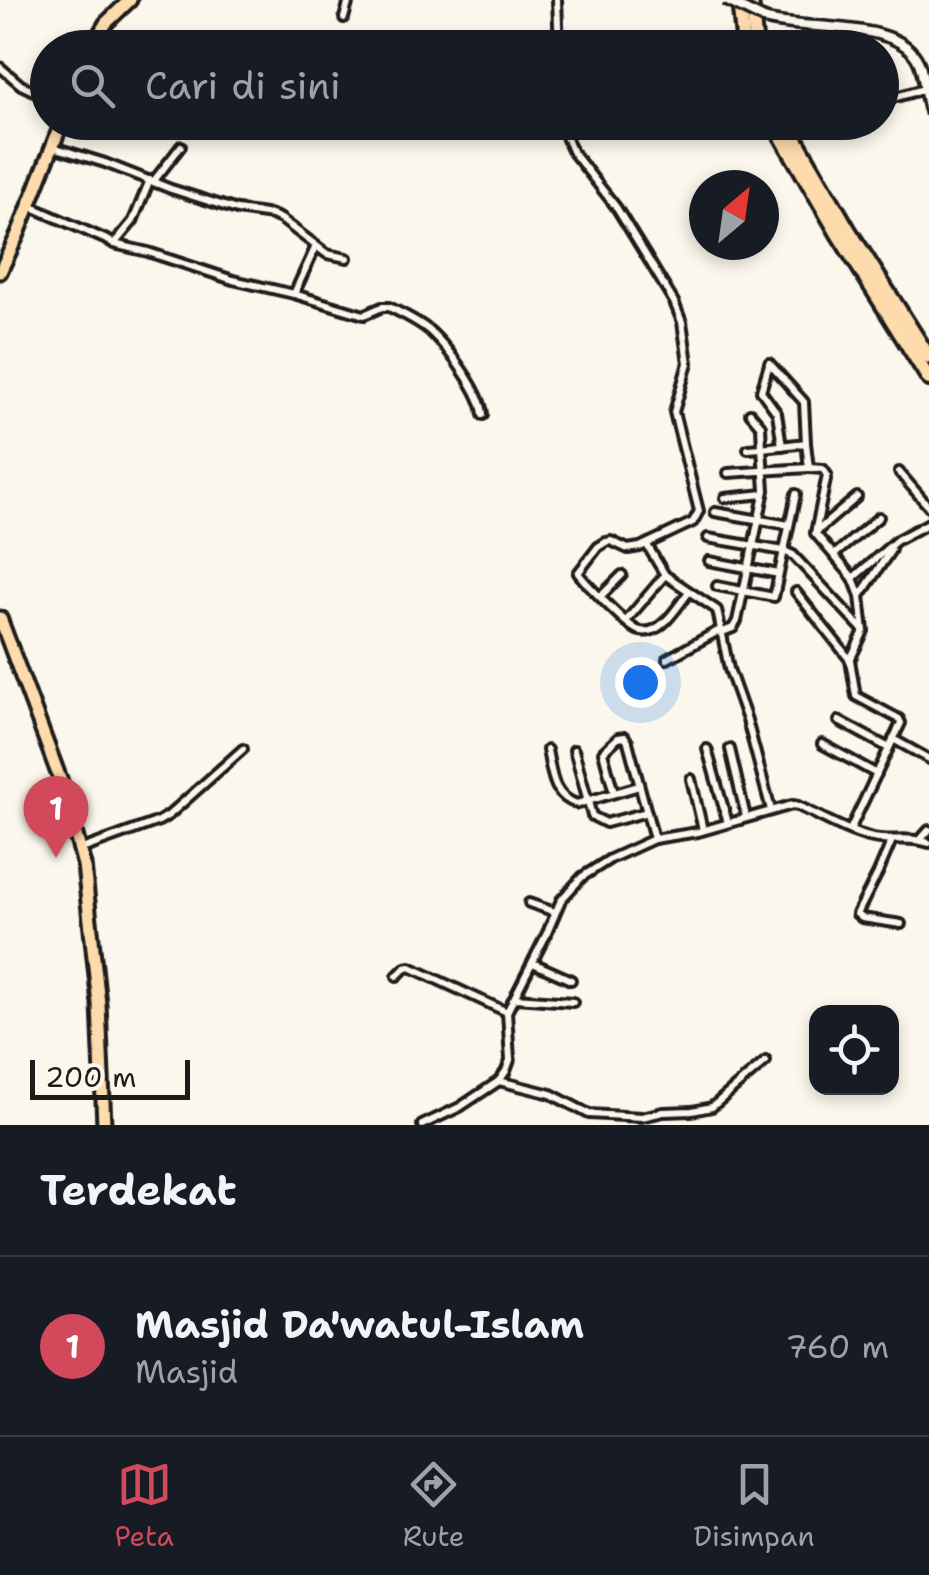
<!DOCTYPE html>
<html lang="id">
<head>
<meta charset="utf-8">
<style>
	body { margin:0; font-family:"Shantell Sans",sans-serif; background:#242831; color:#f1f3f6 }
	.controls { position:absolute; right:30px; bottom:30px; display:grid; overflow:hidden; border-radius:20px; box-shadow:0 5px 15px #0003 }
	.controls button { width:90px; height:90px; display:grid; place-items:center; padding:0; border:0; border-bottom:2px solid #363941; background:#171b24; color:#f1f3f6; font:50px sans-serif }
	.compass { position:absolute; left:689px; top:170px; width:90px; height:90px; border-radius:50%; background:#171b24; box-shadow:0 5px 15px #0003; rotate:29deg }
	.scale { position:absolute; left:30px; bottom:25px; width:160px; box-sizing:border-box; padding-left:10px; border:5px solid #1c1c1c; border-top:0; font-size:28px; line-height:35px; white-space:nowrap; color:#1c1c1c; -webkit-text-stroke:8px #fbf7ec; paint-order:stroke }
	.you { position:absolute; left:640px; top:682px; width:35px; height:35px; margin:-25px; border:8px solid #fff; border-radius:50%; background:#1a73e8; box-shadow:0 0 0 15px #1a73e833 }
	.badge { display:grid; place-items:center; width:65px; height:65px; border-radius:50%; background:#d1495b; color:#fff; font-size:32px; font-weight:700 }
	.pin { position:absolute; translate:-50% -82px; filter:drop-shadow(0 2px 5px #0008) }
	.pin::after { content:''; position:absolute; top:52px; width:35px; height:30px; background:inherit; clip-path:polygon(0 0,100% 0,50% 100%) }
	.list { margin:0; padding:0; list-style:none }
	h2 { display:flex; justify-content:space-between; align-items:center; height:130px; margin:0; padding:0 40px; font-size:42px }
	h2 small { font-size:32px; font-weight:400; color:#9ea1a6 }
	.list li { display:grid; grid-template-columns:65px 1fr auto; gap:30px; align-items:center; box-sizing:border-box; height:180px; padding:0 40px; border-top:2px solid #363941 }
	.list b { display:block; font-size:38px; white-space:nowrap }
	.list p { margin:0; font-size:32px; white-space:nowrap; color:#9ea1a6 }
	.list em { font-size:32px; font-style:normal; color:#9ea1a6 }
	.icon { flex:none; width:55px; height:55px; fill:none; stroke:currentColor; stroke-width:2; stroke-linecap:round; stroke-linejoin:round }
	.map { position:relative; flex:none; width:929px; height:1125px; overflow:hidden }
	.search { position:absolute; background:#171b24; box-shadow:0 5px 15px #0003; left:30px; right:30px; top:30px; height:110px; display:flex; align-items:center; gap:25px; box-sizing:border-box; padding:0 35px; border-radius:55px; color:#9ea1a6; font-size:38px }
	.sheet { height:310px; background:#171b24 }
	nav { display:flex; justify-content:space-around; align-items:center; box-sizing:border-box; height:140px; border-top:2px solid #363941; background:#171b24; font-size:28px; color:#9ea1a6 }
	nav a { display:grid; justify-items:center; gap:5px }
	nav .on { color:#d1495b }
	.map>svg:first-child { display:block }
</style>
</head>
<body>
<div class="map">
<svg width="929" height="1125" viewBox="0 0 929 1125">
	<rect width="100%" height="100%" fill="#fbf7ec"/>
	<filter id="ink" filterUnits="userSpaceOnUse"><feTurbulence type="fractalNoise" baseFrequency=".01" numOctaves="2"/><feDisplacementMap in="SourceGraphic" scale="20" xChannelSelector="R" yChannelSelector="G"/><feConvolveMatrix kernelMatrix="1 2 1 2 8 2 1 2 1" color-interpolation-filters="sRGB"/></filter>
	<g filter="url(#ink)">
		<g fill="none" stroke-linecap="round" stroke-linejoin="round">
			<g stroke="#1c1c1c" stroke-width="14">
				<g id="minor">
					<path d="M 557,0 L 559,48"/>
					<path d="M 344,18 L 349,0"/>
					<path d="M 0,67 L 21,85 L 48,98"/>
					<path d="M 882,101 L 924,89"/>
					<path d="M 560,122 L 572,151 L 616,207 L 645,254 L 674,302 L 682,322 L 688,363 L 674,412 L 699,511 L 693,522 L 640,547 L 628,549 L 611,541 L 606,542 L 598,547 L 578,573 C 586,584 623,621 634,628 C 639,632 644,632 650,631 C 666,627 679,604 689,592"/>
					<path d="M 53,147 L 105,163 L 171,189 L 237,210 L 272,215 L 281,219 L 327,254 L 347,258"/>
					<path d="M 153,182 L 181,146"/>
					<path d="M 30,206 L 118,245 L 148,252 L 233,280 L 294,294 L 364,315 L 382,307 L 389,307 C 403,314 419,321 431,332 C 448,348 482,393 483,415"/>
					<path d="M 114,244 L 133,221 L 150,180"/>
					<path d="M 294,294 L 316,246"/>
					<path d="M 769,364 L 761,391 L 777,413 L 782,446"/>
					<path d="M 748,449 L 762,448 L 761,426 L 750,413"/>
					<path d="M 809,468 L 823,469 L 827,475 L 815,533 L 853,578 L 860,596 L 864,631 L 850,660 L 856,696 L 899,719 L 901,723 L 850,830"/>
					<path d="M 899,472 L 929,507"/>
					<path d="M 728,473 L 809,468 L 806,443"/>
					<path d="M 725,498 L 764,494"/>
					<path d="M 715,512 L 789,525"/>
					<path d="M 816,532 L 857,497"/>
					<path d="M 708,538 L 784,551 L 793,555 L 863,630"/>
					<path d="M 647,545 L 665,575 L 717,610 L 729,669 L 747,720 L 771,810"/>
					<path d="M 834,555 L 879,517"/>
					<path d="M 709,561 L 779,574"/>
					<path d="M 853,578 L 897,540 L 929,523"/>
					<path d="M 717,586 L 774,597 L 796,494"/>
					<path d="M 796,592 L 850,660"/>
					<path d="M 601,596 L 622,575"/>
					<path d="M 860,596 L 891,550"/>
					<path d="M 626,621 L 665,575"/>
					<path d="M 720,633 L 733,628 L 737,621 L 765,490 L 762,448 L 806,443 L 804,402 L 769,363"/>
					<path d="M 667,659 L 720,630"/>
					<path d="M 839,721 L 889,748"/>
					<path d="M 893,739 L 929,759"/>
					<path d="M 822,744 L 877,774"/>
					<path d="M 707,749 L 728,823"/>
					<path d="M 730,749 L 746,817"/>
					<path d="M 547,750 C 552,773 552,796 577,804 L 639,786"/>
					<path d="M 574,750 L 592,816 L 606,823 L 647,812"/>
					<path d="M 691,779 L 703,830"/>
					<path d="M 614,793 L 603,752 L 618,738 L 625,737 L 628,742 L 654,839"/>
					<path d="M 892,840 L 878,873 L 857,914 L 862,918 L 901,924"/>
					<path d="M 920,840 L 929,830"/>
					<path d="M 82,849 L 159,821 L 169,815 L 243,749"/>
					<path d="M 529,903 L 555,912"/>
					<path d="M 533,963 L 571,980"/>
					<path d="M 397,976 L 405,968 L 410,967 L 507,1012"/>
					<path d="M 515,998 L 573,1002"/>
					<path d="M 499,1081 L 551,1094 L 589,1114 L 642,1117 L 663,1112 L 692,1111 L 712,1107 L 766,1061"/>
					<path d="M 422,1125 L 460,1107 L 499,1081 L 506,1071 L 510,1060 L 507,1012 L 547,933 L 561,900 L 582,877 L 610,859 L 654,839 L 698,832 L 792,805 L 798,806 C 822,817 847,832 873,838 C 892,842 911,836 929,843"/>
				</g>
			</g>
			<g stroke="#1c1c1c" stroke-width="15">
				<path id="tertiary" d="M 764,19 C 804,32 901,18 919,63 C 925,78 924,95 929,110"/>
			</g>
			<g stroke="#1c1c1c" stroke-width="19">
				<g id="trunk">
					<path d="M 91,48 L 106,23 L 130,0"/>
					<path d="M 0,272 L 18,234 L 62,122"/>
					<path d="M 0,618 L 63,787 L 84,865 L 99,1004 L 104,1125"/>
				</g>
			</g>
			<g stroke="#1c1c1c" stroke-width="20">
				<g id="motorway">
					<path d="M 739,0 L 744,48"/>
					<path d="M 751,0 L 756,48"/>
					<path d="M 773,122 L 838,234 L 929,379"/>
					<path d="M 786,122 L 848,229 L 929,357"/>
				</g>
			</g>
			<use href="#minor" stroke="#fbf7ec" stroke-width="6"/>
			<use href="#tertiary" stroke="#fbf7ec" stroke-width="8"/>
			<use href="#trunk" stroke="#fddbac" stroke-width="11"/>
			<use href="#motorway" stroke="#fddbac" stroke-width="12"/>
			<g stroke="#1c1c1c" stroke-width="15" stroke-linecap="butt">
				<path id="tertiary-bridge" d="M 725,0 L 764,19"/>
			</g>
			<use href="#tertiary-bridge" stroke="#fbf7ec" stroke-width="8"/>
		</g>
	</g>
</svg>
<div class="controls">
<button><svg class="icon" aria-label="locate" viewBox="0 0 24 24"><circle cx="12" cy="12" r="6"/><path d="M12 2v4M12 18v4M2 12h4M18 12h4"/></svg></button>
</div>
<svg class="compass" viewBox="-18 -18 36 36"><path d="M0-13l5 13h-10z" fill="#e53935"/><path d="M0 13l5-13h-10z" fill="#9ea1a6"/></svg>
<div class="scale">200 m</div>
<div class="you"></div>
<div class="pin badge" style="left:56px;top:858px">1</div>
<div class="search"><svg class="icon" aria-label="search" viewBox="0 0 24 24"><circle cx="10" cy="10" r="6"/><path d="M15 15l6 6"/></svg>Cari di sini</div>
</div>
<section class="sheet">
<h2>Terdekat<small></small></h2>
<ul class="list">
<li><span class="badge">1</span><div><b>Masjid Da'watul-Islam</b><p>Masjid</p></div><em>760 m</em></li>
</ul>
</section>
<nav>
<a class="on"><svg class="icon" aria-label="map" viewBox="0 0 24 24"><path d="M3 6l6-2 6 2 6-2v14l-6 2-6-2-6 2zM9 4v14M15 6v14"/></svg>Peta</a>
<a><svg class="icon" aria-label="directions" viewBox="0 0 24 24"><path d="M12 3l9 9-9 9-9-9zM9 14v-3h6M13 9l2 2-2 2"/></svg>Rute</a>
<a><svg class="icon" aria-label="saved" viewBox="0 0 24 24"><path d="M7 4h10v16l-5-4-5 4z"/></svg>Disimpan</a>
</nav>
</body>
</html>
